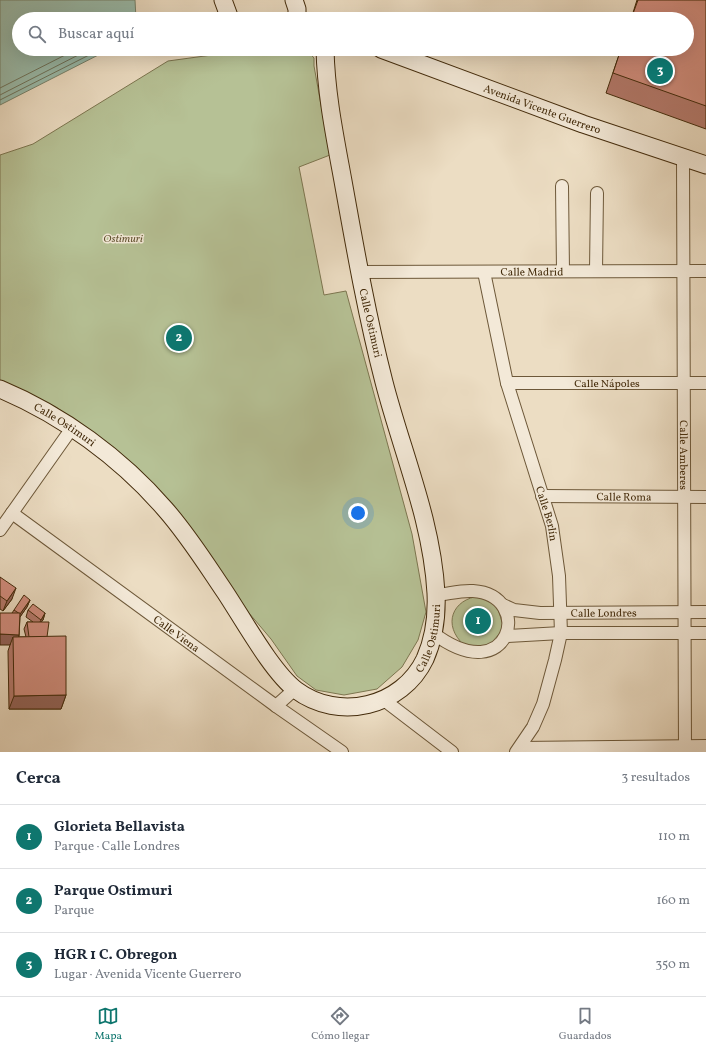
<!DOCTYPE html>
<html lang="es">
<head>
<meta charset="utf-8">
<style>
	body { margin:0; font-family:Vollkorn,serif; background:#f6f6f7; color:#1f2937 }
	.you { position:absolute; left:358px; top:513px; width:14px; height:14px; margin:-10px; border:3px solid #fff; border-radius:50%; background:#1a73e8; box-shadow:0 0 0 6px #1a73e833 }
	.badge { display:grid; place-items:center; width:26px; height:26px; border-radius:50%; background:#0f766e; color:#fff; font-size:13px; font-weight:700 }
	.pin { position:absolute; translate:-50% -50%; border:2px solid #fff; box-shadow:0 1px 4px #0006 }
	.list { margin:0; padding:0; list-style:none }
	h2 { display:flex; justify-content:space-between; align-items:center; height:52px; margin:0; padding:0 16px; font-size:17px }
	h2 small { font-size:13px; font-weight:400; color:#747a83 }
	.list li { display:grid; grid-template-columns:26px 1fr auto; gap:12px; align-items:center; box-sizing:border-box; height:64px; padding:0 16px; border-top:1px solid #e0e1e3 }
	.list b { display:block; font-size:15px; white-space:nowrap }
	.list p { margin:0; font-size:13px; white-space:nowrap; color:#747a83 }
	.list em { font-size:13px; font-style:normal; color:#747a83 }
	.icon { flex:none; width:22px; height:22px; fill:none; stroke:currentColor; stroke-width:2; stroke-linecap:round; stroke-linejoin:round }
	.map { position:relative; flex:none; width:706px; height:752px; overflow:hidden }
	.search { position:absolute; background:#fff; box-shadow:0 4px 16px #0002; left:12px; right:12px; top:12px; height:44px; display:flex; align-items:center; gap:10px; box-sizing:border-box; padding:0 14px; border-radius:22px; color:#747a83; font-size:15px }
	.sheet { height:244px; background:#fff }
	nav { display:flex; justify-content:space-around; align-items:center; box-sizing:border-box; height:56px; border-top:1px solid #e0e1e3; background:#fff; font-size:11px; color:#747a83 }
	nav a { display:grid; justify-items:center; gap:2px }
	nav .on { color:#0f766e }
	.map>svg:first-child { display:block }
</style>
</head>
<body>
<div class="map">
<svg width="706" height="752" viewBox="0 0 706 752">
	<rect width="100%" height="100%" fill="#ecddc3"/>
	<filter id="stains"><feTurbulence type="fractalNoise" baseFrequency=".005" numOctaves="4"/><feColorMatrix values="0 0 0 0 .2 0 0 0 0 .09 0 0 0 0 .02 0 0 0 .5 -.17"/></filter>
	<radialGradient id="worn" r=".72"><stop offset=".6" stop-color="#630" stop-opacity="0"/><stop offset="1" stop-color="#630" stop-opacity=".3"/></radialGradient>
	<g fill="#b6c195" stroke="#7c7650">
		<path d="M 221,49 L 306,49 L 314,58 L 314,66 L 330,155 L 299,167 L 324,295 L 346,291 L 412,534 L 426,612 L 418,640 L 402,667 L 377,689 L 344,695 L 316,690 L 297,676 L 271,639 L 103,441 L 56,407 L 0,381 L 0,155 L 33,144 L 168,61 L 212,55 Z"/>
		<path d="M 480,596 L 496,603 L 504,628 L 488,647 L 464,645 C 442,625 452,599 480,596 Z"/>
	</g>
	<path fill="#9abdad" stroke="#77836c" d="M 0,0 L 135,0 L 136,19 L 19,19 L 19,49 L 110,49 L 0,105 Z"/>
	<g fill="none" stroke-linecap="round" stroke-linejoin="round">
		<g stroke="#6e745c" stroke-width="1">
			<path d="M 0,88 L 77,49"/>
			<path d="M 0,95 L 90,49"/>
			<path d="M 0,100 L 101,49"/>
		</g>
		<g stroke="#6d5839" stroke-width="14">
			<g id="street">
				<path id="s1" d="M 683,158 L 685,752"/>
				<path d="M 562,186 L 563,271"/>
				<path d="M 596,271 L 597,193"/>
				<path id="s2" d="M 359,272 L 706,271"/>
				<path id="s3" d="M 484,272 L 507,383 L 552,526 L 559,576 L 561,633 L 555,660 L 543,704 L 533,727 L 516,752"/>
				<path id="s4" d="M 507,383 L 706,383"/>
				<path id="s5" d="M 542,496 L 706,497"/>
				<path id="s6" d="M 12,513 L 276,706 L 342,752"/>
				<path d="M 0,530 L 72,428"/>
				<path id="s7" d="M 503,605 L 514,610 L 540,613 L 706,612"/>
				<path d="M 433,633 C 511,692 535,595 473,591 C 461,590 448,594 436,595"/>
				<path d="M 506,636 L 561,633 L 706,633"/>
				<path d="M 384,700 L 452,752"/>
				<path d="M 276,706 L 295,689"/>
				<path d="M 520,748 L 706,746"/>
			</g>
		</g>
		<g stroke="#432b0b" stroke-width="19">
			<g id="secondary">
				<path d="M 223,0 L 230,19"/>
				<path d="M 294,0 L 297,9 L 297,19"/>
				<path id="s8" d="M 381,49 L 583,124 L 706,165"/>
				<path id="s9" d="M 0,389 C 62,415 121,458 165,509 C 188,535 206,564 225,592 C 243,619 272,672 296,690 C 339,722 402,707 425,659 C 434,639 437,615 436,593 C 432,520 402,452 384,382 C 367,316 355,248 343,181 C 335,137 326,94 325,49"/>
			</g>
		</g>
		<use href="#street" stroke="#f3e9d8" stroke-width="12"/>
		<use href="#secondary" stroke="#f3e9d8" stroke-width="17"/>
	</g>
	<g fill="#b57a6d" stroke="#432b0b">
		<path d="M 637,0 L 706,0 L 706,129 L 606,93 L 621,49 L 687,49 L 687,19 L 631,19 Z"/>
		<path d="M 0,577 L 12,599 L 3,611 L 0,609 Z"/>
		<path d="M 30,600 L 27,607 L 20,617 L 19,637 L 26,637 L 24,629 L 27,622 L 33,622 L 26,617 L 28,610 L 45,613 L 43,620 L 41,622 L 47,637 L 66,695 L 61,709 L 9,709 L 8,651 L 10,645 L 12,613 L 14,610 Z"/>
	</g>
	<g fill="#936359" stroke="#432b0b">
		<path d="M 16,588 L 12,599 L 3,611 L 7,601 Z"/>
		<path d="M 30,600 L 27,607 L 17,621 L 20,614 Z"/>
		<path d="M 45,613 L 43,620 L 38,626 L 41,620 Z"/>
		<path d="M 0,634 L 19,635 L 16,645 L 13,637 L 10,645 L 0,645 Z"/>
		<path d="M 66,695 L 61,709 L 9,709 L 14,696 Z"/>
	</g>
	<g fill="#d28e7f" stroke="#432b0b">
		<path d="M 638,0 L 706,0 L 706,106 L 613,73 L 621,49 L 687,49 L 687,19 L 631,19 Z"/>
		<path d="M 0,577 L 16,588 L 7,601 L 0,596 Z"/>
		<path d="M 24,595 L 30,600 L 20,614 L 14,610 Z"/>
		<path d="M 33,604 L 45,613 L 41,620 L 28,610 Z"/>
		<path d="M 0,613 L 20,613 L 19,635 L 0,634 Z"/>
		<path d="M 27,622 L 49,622 L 47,637 L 29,637 Z"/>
		<path d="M 66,636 L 66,695 L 14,696 L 13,637 Z"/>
	</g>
	<g text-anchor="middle" stroke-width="3" stroke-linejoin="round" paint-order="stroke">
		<g font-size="11" fill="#432b0b" stroke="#f3e9d8">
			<text dy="4" stroke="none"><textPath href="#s8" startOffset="172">Avenida Vicente Guerrero</textPath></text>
			<text dy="4" stroke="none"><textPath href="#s2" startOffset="173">Calle Madrid</textPath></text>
			<text transform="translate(371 323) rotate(77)" y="4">Calle Ostimuri</text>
			<text dy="4" stroke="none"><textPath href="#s4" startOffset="100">Calle Nápoles</textPath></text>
			<text dy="4" stroke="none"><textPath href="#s9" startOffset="74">Calle Ostimuri</textPath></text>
			<text dy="4" stroke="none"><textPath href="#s1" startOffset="297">Calle Amberes</textPath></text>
			<text dy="4" stroke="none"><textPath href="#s5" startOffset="82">Calle Roma</textPath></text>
			<text dy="4" stroke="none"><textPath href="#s3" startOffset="250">Calle Berlín</textPath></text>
			<text dy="4" stroke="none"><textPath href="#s7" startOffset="102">Calle Londres</textPath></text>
			<text dy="4" stroke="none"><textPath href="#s6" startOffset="204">Calle Viena</textPath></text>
			<text dy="4" stroke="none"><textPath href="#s9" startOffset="602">Calle Ostimuri</textPath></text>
		</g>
		<g font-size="11" font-style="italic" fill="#60502e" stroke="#f3e9d8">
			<text x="123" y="242">Ostimuri</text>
		</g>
	</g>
	<rect width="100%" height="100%" filter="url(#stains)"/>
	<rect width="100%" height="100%" fill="url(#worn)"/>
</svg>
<div class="you"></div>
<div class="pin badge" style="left:478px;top:621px">1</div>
<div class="pin badge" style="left:179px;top:338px">2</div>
<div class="pin badge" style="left:660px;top:71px">3</div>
<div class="search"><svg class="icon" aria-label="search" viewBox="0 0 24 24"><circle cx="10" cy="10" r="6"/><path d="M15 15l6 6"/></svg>Buscar aquí</div>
</div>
<section class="sheet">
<h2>Cerca<small>3 resultados</small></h2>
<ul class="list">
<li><span class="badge">1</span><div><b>Glorieta Bellavista</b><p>Parque · Calle Londres</p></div><em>110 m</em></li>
<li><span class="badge">2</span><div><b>Parque Ostimuri</b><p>Parque</p></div><em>160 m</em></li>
<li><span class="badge">3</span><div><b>HGR 1 C. Obregon</b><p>Lugar · Avenida Vicente Guerrero</p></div><em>350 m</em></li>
</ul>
</section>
<nav>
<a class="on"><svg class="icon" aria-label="map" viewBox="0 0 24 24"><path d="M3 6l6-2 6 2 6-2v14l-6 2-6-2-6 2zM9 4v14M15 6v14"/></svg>Mapa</a>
<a><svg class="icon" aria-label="directions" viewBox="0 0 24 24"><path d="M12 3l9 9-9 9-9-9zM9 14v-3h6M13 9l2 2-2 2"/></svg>Cómo llegar</a>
<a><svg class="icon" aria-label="saved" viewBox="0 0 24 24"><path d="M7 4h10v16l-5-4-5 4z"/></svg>Guardados</a>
</nav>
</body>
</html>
